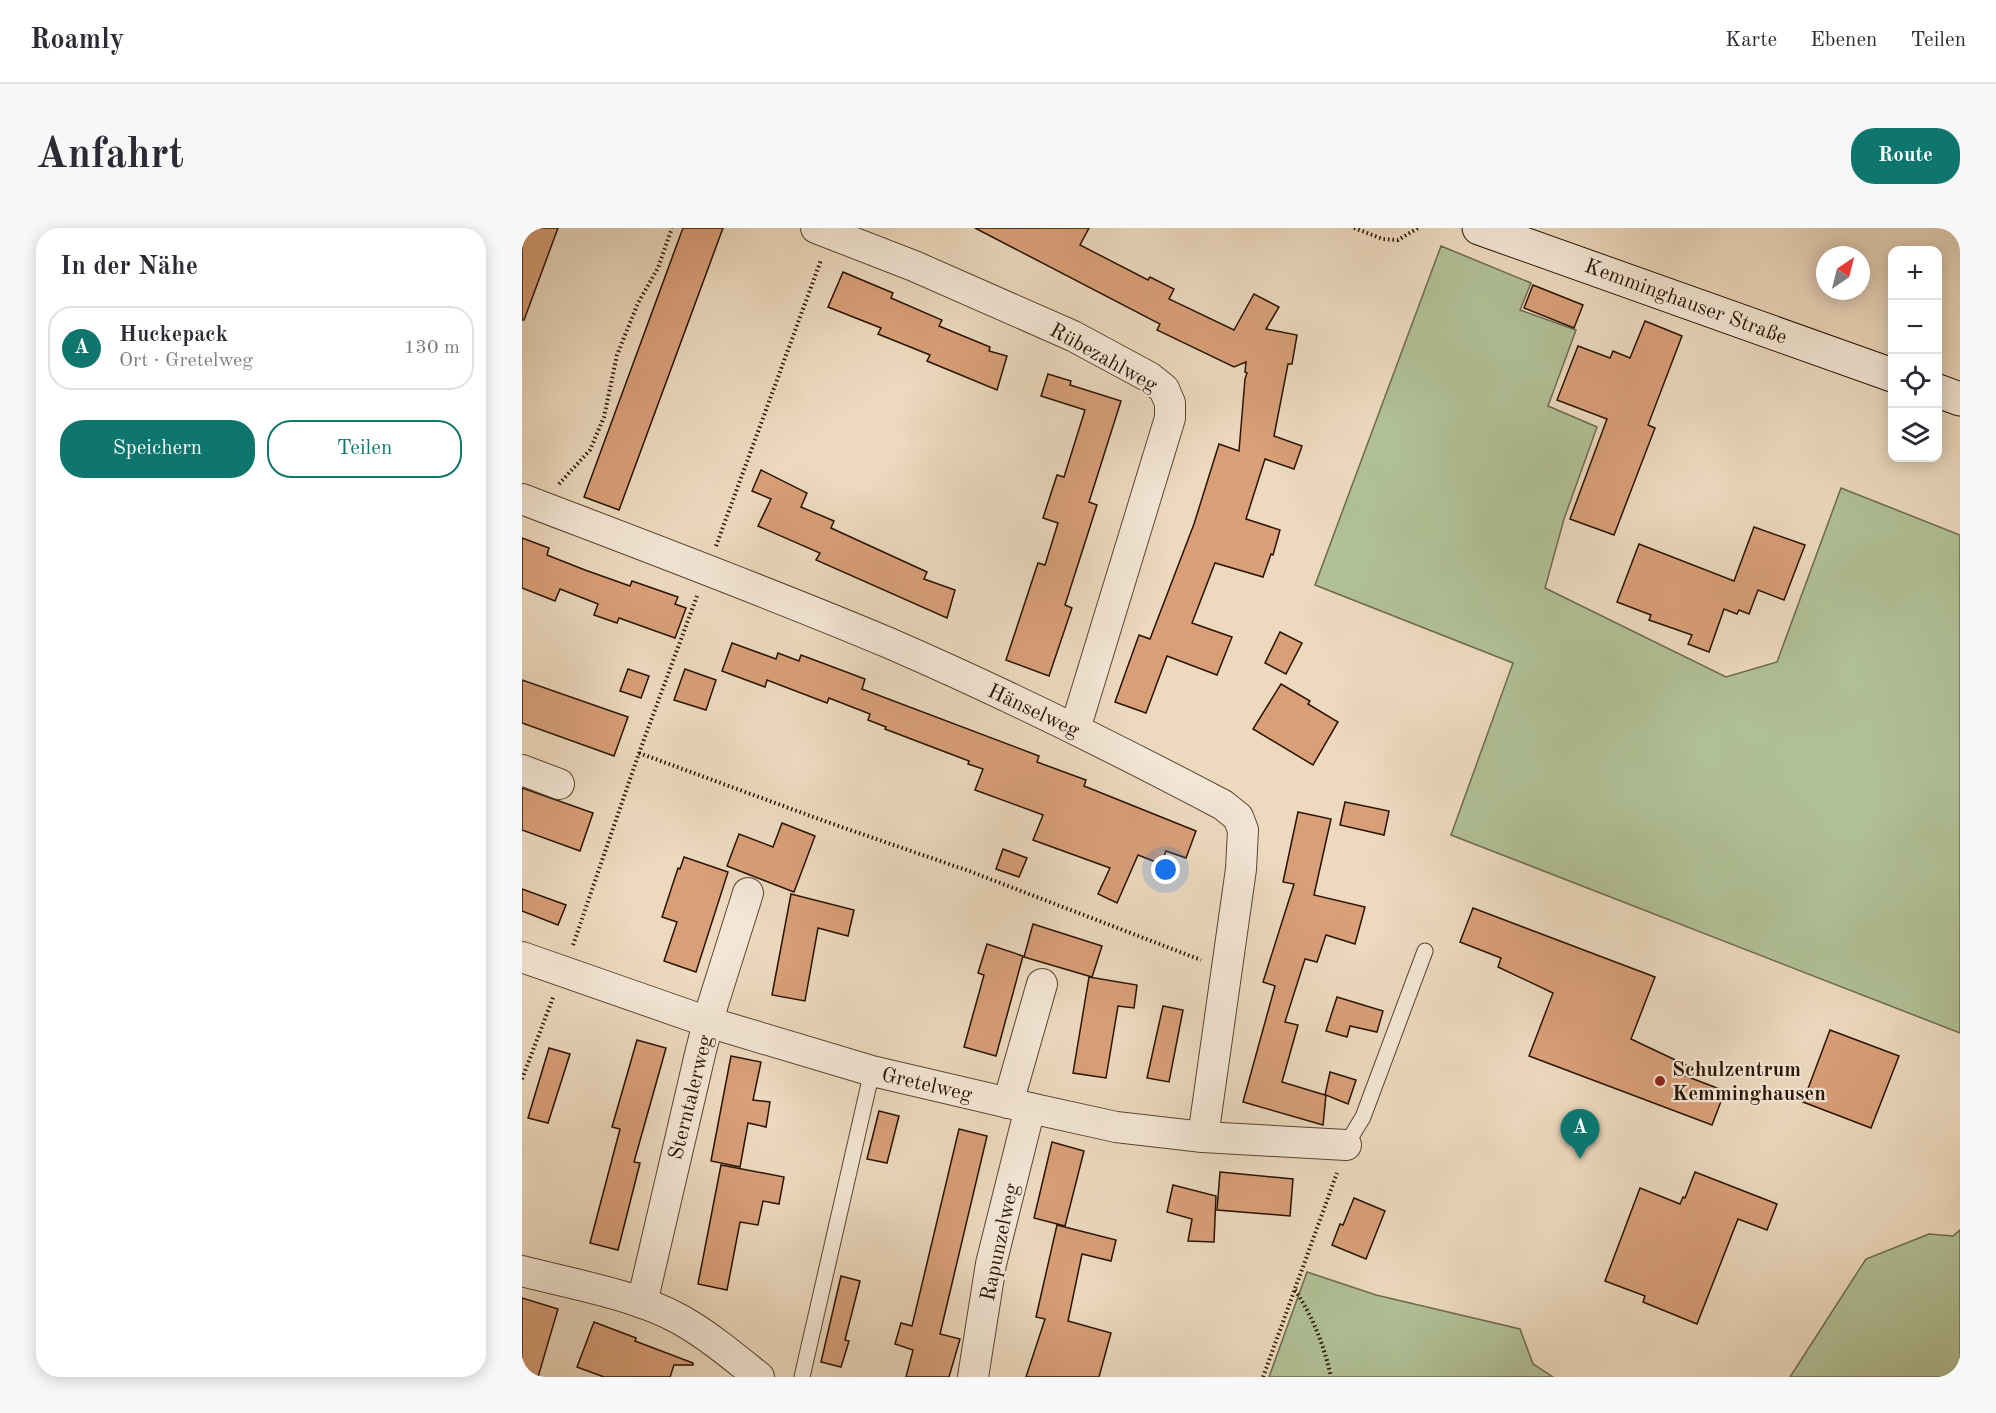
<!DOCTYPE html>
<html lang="de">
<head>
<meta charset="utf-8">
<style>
	body { margin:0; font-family:"Old Standard TT",serif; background:#f7f7f7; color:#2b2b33 }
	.controls { position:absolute; right:18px; top:18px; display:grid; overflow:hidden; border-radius:12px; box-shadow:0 3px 15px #0003 }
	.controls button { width:54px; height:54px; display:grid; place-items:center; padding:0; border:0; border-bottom:2px solid #e1e1e2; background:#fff; color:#2b2b33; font:30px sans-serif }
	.compass { position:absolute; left:1294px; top:18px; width:54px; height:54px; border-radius:50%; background:#fff; box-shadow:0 3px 15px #0003; rotate:35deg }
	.you { position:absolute; left:644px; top:642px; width:21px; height:21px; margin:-15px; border:4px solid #fff; border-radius:50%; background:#1a73e8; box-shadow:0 0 0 9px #1a73e833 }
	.badge { display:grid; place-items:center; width:39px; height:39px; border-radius:50%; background:#0f766e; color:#fff; font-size:20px; font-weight:700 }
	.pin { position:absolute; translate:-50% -50px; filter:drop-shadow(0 2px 3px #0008) }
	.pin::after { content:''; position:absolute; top:32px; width:21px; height:18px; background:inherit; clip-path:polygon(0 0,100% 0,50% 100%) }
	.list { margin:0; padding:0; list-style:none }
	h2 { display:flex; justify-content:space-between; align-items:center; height:78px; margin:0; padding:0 24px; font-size:26px }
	h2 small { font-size:20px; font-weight:400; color:#7c7c81 }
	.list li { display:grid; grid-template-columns:39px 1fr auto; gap:18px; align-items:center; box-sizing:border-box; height:84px; margin:0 12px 12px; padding:0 12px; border:2px solid #e1e1e2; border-radius:24px }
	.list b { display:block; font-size:22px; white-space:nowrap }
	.list p { margin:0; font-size:20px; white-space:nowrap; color:#7c7c81 }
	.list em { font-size:20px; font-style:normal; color:#7c7c81 }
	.actions { display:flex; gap:12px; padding:18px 24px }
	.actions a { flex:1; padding:14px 0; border:2px solid #0f766e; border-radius:24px; text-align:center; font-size:21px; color:#0f766e }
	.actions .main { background:#0f766e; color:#fff }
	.icon { flex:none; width:33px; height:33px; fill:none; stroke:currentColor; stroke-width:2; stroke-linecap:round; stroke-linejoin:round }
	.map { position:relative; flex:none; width:1438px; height:1149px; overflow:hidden; border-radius:24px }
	header { display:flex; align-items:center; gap:36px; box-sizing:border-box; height:84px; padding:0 30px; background:#fff; border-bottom:2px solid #e1e1e2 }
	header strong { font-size:28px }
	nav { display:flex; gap:33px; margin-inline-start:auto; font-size:21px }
	.intro { display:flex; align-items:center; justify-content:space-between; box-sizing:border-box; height:144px; padding:0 36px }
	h1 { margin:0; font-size:42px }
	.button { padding:15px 27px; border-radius:24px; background:#0f766e; color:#fff; font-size:21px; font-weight:700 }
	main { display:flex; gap:36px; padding:0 36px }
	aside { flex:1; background:#fff; border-radius:24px; box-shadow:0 3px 15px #0003 }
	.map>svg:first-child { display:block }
</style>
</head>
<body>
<header>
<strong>Roamly</strong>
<nav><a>Karte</a><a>Ebenen</a><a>Teilen</a></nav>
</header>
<div class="intro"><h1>Anfahrt</h1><a class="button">Route</a></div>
<main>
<aside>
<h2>In der Nähe<small></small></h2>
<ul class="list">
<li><span class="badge">A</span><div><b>Huckepack</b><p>Ort · Gretelweg</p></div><em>130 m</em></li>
</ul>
<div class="actions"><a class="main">Speichern</a><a>Teilen</a></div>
</aside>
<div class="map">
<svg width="1438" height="1149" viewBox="0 0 1438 1149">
	<rect width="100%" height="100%" fill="#ecd9be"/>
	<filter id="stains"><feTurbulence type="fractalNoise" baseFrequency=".00333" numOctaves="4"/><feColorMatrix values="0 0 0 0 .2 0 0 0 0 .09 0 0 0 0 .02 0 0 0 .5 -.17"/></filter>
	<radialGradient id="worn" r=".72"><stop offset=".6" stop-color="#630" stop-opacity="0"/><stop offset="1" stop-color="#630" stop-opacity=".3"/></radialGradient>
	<g fill="#b1c096" stroke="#6d6a4c" stroke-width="1.5">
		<path d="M 919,18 L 1009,55 L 998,82 L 1054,102 L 1026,178 L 1075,199 L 1042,291 L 1023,360 L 1204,449 L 1255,434 L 1319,260 L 1438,307 L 1438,805 L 929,607 L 991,435 L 793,357 Z"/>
		<path d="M 1438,1002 L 1438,1149 L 1268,1149 L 1344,1031 L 1407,1006 L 1431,1008 Z"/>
		<path d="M 785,1044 L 854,1067 L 998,1101 L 1011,1136 L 1031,1149 L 747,1149 Z"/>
	</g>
	<g fill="#d89f78" stroke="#291302" stroke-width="1.5">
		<path d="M 0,0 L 36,0 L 2,92 L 0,92 Z"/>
		<path d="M 161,0 L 201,0 L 97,282 L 62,269 Z"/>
		<path d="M 453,0 L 567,0 L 558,17 L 626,52 L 628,49 L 652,61 L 647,71 L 712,102 L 732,66 L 757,79 L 744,101 L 775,107 L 770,136 L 766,136 L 752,208 L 780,218 L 772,241 L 743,231 L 724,291 L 758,302 L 751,327 L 749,326 L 741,349 L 693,335 L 670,395 L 710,409 L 695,447 L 645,428 L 624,485 L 593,474 L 617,407 L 628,411 L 672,296 L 697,216 L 717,223 L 723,151 L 725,145 L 723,144 L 724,134 L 712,139 L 635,102 L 638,96 Z"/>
		<path d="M 321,44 L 371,65 L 369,70 L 420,92 L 417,98 L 468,119 L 467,123 L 485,128 L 475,162 L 405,133 L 408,127 L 356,106 L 359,100 L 306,79 Z"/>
		<path d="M 1011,57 L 1061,77 L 1052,100 L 1002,80 Z"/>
		<path d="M 1123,93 L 1160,108 L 1126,197 L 1133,200 L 1092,307 L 1048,291 L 1085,191 L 1035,172 L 1056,118 L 1088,130 L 1091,123 L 1108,130 Z"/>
		<path d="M 526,146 L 549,153 L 548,157 L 599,173 L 567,274 L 575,277 L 543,377 L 550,380 L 527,448 L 484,432 L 516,335 L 523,337 L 536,295 L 521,290 L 535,247 L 542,249 L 563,182 L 519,168 Z"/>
		<path d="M 239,242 L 285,265 L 279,279 L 312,293 L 309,300 L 405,344 L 402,351 L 433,362 L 425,390 L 294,332 L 298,325 L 236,298 L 249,271 L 230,263 Z"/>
		<path d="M 1232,299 L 1283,317 L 1262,372 L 1236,362 L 1227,386 L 1217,382 L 1215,386 L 1202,381 L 1187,424 L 1166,416 L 1170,407 L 1127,392 L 1129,387 L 1095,374 L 1117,316 L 1212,353 Z"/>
		<path d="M 0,310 L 27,320 L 25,327 L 63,342 L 108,358 L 110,353 L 156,369 L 153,376 L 164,380 L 153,410 L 97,390 L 95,395 L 72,387 L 76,376 L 38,361 L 33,373 L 0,360 Z"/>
		<path d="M 758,404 L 780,415 L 764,446 L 743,435 Z"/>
		<path d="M 210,415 L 254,431 L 256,425 L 277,433 L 279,427 L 343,451 L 340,461 L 517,528 L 515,534 L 564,552 L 562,558 L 674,603 L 664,630 L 644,623 L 639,636 L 616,627 L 595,675 L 576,666 L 588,640 L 511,612 L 521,587 L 453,562 L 461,541 L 446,536 L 447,533 L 363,501 L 364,499 L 346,492 L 348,486 L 307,470 L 305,475 L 245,452 L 243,459 L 200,443 Z"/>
		<path d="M 106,441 L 127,448 L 119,470 L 98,463 Z"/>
		<path d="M 163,441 L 194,452 L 184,482 L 152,472 Z"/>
		<path d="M 0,452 L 106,489 L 92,528 L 0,495 Z"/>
		<path d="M 759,456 L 788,473 L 786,476 L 816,494 L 791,537 L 731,501 Z"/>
		<path d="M 0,560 L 71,585 L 58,623 L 0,602 Z"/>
		<path d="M 823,574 L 867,583 L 862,607 L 818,597 Z"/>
		<path d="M 776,584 L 809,591 L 792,667 L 843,679 L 833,716 L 804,707 L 795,734 L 783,731 L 763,794 L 776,797 L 760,854 L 803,867 L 808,844 L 834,852 L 826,876 L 804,867 L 801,897 L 721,874 L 753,758 L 741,754 L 772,656 L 761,654 Z"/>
		<path d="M 260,595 L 293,608 L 272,664 L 205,638 L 217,606 L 251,619 Z"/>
		<path d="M 481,621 L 505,630 L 497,649 L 474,641 Z"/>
		<path d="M 162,629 L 206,644 L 174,744 L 142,733 L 155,694 L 140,689 L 156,640 L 158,641 Z"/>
		<path d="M 0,661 L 44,677 L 36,697 L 0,683 Z"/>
		<path d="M 269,666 L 332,682 L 326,708 L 296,700 L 283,773 L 250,767 Z"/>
		<path d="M 951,680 L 1133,749 L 1109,811 L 1164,837 L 1161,847 L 1203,863 L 1190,897 L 1007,828 L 1031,765 L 976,739 L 979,730 L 938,714 Z"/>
		<path d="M 511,696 L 580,718 L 570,749 L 502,729 Z"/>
		<path d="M 465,716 L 501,728 L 474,828 L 442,819 L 462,747 L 456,745 Z"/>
		<path d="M 567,749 L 615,757 L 612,780 L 596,778 L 584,850 L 551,845 Z"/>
		<path d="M 815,769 L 861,783 L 855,804 L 828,798 L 825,809 L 804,803 Z"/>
		<path d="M 641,778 L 661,782 L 647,854 L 625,850 Z"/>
		<path d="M 1308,802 L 1377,828 L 1349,900 L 1281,874 Z"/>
		<path d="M 115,812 L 144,820 L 112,934 L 118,935 L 96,1022 L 68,1015 L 98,901 L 90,899 Z"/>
		<path d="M 27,820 L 48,826 L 26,895 L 6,890 Z"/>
		<path d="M 209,828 L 239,834 L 231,872 L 248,874 L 244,899 L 226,895 L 218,939 L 189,933 Z"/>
		<path d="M 357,883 L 377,888 L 365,935 L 345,931 Z"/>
		<path d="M 437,901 L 465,908 L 418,1106 L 438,1111 L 427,1149 L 384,1149 L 391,1122 L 373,1116 L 379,1095 L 390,1098 Z"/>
		<path d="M 530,914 L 562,923 L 543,998 L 512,990 Z"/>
		<path d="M 199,937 L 262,949 L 257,976 L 241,973 L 236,997 L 218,994 L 205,1062 L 176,1056 Z"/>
		<path d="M 698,944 L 771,951 L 768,988 L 695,982 Z"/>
		<path d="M 1173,944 L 1255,976 L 1245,1002 L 1216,991 L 1175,1096 L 1121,1074 L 1123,1068 L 1083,1053 L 1118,960 L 1158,976 L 1161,969 L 1163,970 Z"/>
		<path d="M 651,957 L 694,968 L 692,1014 L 666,1013 L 670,991 L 645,984 Z"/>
		<path d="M 832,970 L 863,983 L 844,1031 L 810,1017 L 818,996 L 821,997 Z"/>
		<path d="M 535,997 L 594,1012 L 589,1033 L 560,1026 L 546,1093 L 589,1105 L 577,1149 L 504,1149 L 523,1091 L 514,1089 Z"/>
		<path d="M 319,1048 L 338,1053 L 323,1112 L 327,1113 L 319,1139 L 299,1134 Z"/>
		<path d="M 0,1070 L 36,1081 L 16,1149 L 0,1149 Z"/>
		<path d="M 72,1094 L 114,1110 L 113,1113 L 171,1135 L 171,1137 L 152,1137 L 148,1149 L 82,1149 L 55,1139 Z"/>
	</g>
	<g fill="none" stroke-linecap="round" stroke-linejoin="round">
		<g stroke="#5a4431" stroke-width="17">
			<g id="lane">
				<path d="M 824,917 L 841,889 L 903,723"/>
				<path d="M 280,1149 L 350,843"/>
			</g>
		</g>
		<g stroke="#5a4431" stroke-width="32">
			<g id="street">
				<path d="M 294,0 L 392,38 L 551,108 L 627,149 L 642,161 L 648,175 L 648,190 L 553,501"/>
				<path d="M 0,271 C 123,318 246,364 367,415 C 480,464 591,519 701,577 L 716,589 L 721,602 L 719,641 L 681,909"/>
				<path d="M 0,542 L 37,556"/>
				<path d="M 0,729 L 186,794 L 350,843 L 508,880 L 594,899 L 681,909 L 824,917"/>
				<path d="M 486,875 L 520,756"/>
				<path d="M 0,1043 C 49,1056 115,1067 159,1092 C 187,1108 212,1129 237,1149"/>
				<path d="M 120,1075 L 179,822 L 191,776 L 226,665"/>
				<path d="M 451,1149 L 469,1036 L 508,880"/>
			</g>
		</g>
		<g stroke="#291302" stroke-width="35">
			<g id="secondary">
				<path d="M 957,0 L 1370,147"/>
				<path d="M 1416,163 L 1438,171"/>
			</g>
		</g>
		<g stroke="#291302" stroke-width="4" stroke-dasharray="1.5 3" stroke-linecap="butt">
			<path d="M 832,0 L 861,11 L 876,12 L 896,0"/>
			<path d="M 37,256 L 68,222 L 82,189 L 95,127 L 116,75 L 136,40 L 150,0"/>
			<path d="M 194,318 L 299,32"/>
			<path d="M 117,525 L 305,594 L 447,643 L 679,732"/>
			<path d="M 51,717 L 117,525 L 175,368"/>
			<path d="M 0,851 L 32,767"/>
			<path d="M 773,1062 C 791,1089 802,1117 809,1149"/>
			<path d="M 741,1149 L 815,945"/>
		</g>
		<use href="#lane" stroke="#f3e6d5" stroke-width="15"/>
		<use href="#street" stroke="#f3e6d5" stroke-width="30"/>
		<use href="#secondary" stroke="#f3e6d5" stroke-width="33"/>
	</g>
	<circle fill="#8f2418" stroke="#f3e6d5" stroke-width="2" cx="1138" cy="853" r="6"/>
	<g text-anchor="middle" stroke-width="4.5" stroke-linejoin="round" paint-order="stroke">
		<g font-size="21" fill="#291302" stroke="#f3e6d5">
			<text transform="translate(1164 73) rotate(20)" y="7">Kemminghauser Straße</text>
			<text transform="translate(582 129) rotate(29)" y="7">Rübezahlweg</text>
			<text transform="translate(512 482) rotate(25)" y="7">Hänselweg</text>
			<text transform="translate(405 856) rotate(13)" y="7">Gretelweg</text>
			<text transform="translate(168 869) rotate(-76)" y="7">Sterntalerweg</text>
			<text transform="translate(477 1014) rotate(-78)" y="7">Rapunzelweg</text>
		</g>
		<g font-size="21" font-weight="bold" fill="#291302" stroke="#f3e6d5" text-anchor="start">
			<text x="1150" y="848">Schulzentrum<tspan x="1150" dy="24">Kemminghausen</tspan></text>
		</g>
	</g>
	<rect width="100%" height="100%" filter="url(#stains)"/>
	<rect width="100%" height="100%" fill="url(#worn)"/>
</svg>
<div class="controls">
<button>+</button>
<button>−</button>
<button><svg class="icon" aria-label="locate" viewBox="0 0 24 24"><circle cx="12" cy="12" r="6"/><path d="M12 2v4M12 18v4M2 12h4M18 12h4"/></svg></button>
<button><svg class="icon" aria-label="layers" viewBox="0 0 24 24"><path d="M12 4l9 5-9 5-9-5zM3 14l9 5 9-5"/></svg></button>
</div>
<svg class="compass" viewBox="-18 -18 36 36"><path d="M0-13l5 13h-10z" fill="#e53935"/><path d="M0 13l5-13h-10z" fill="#7c7c81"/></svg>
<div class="you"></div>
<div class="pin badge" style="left:1058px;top:931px">A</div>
</div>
</main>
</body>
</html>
